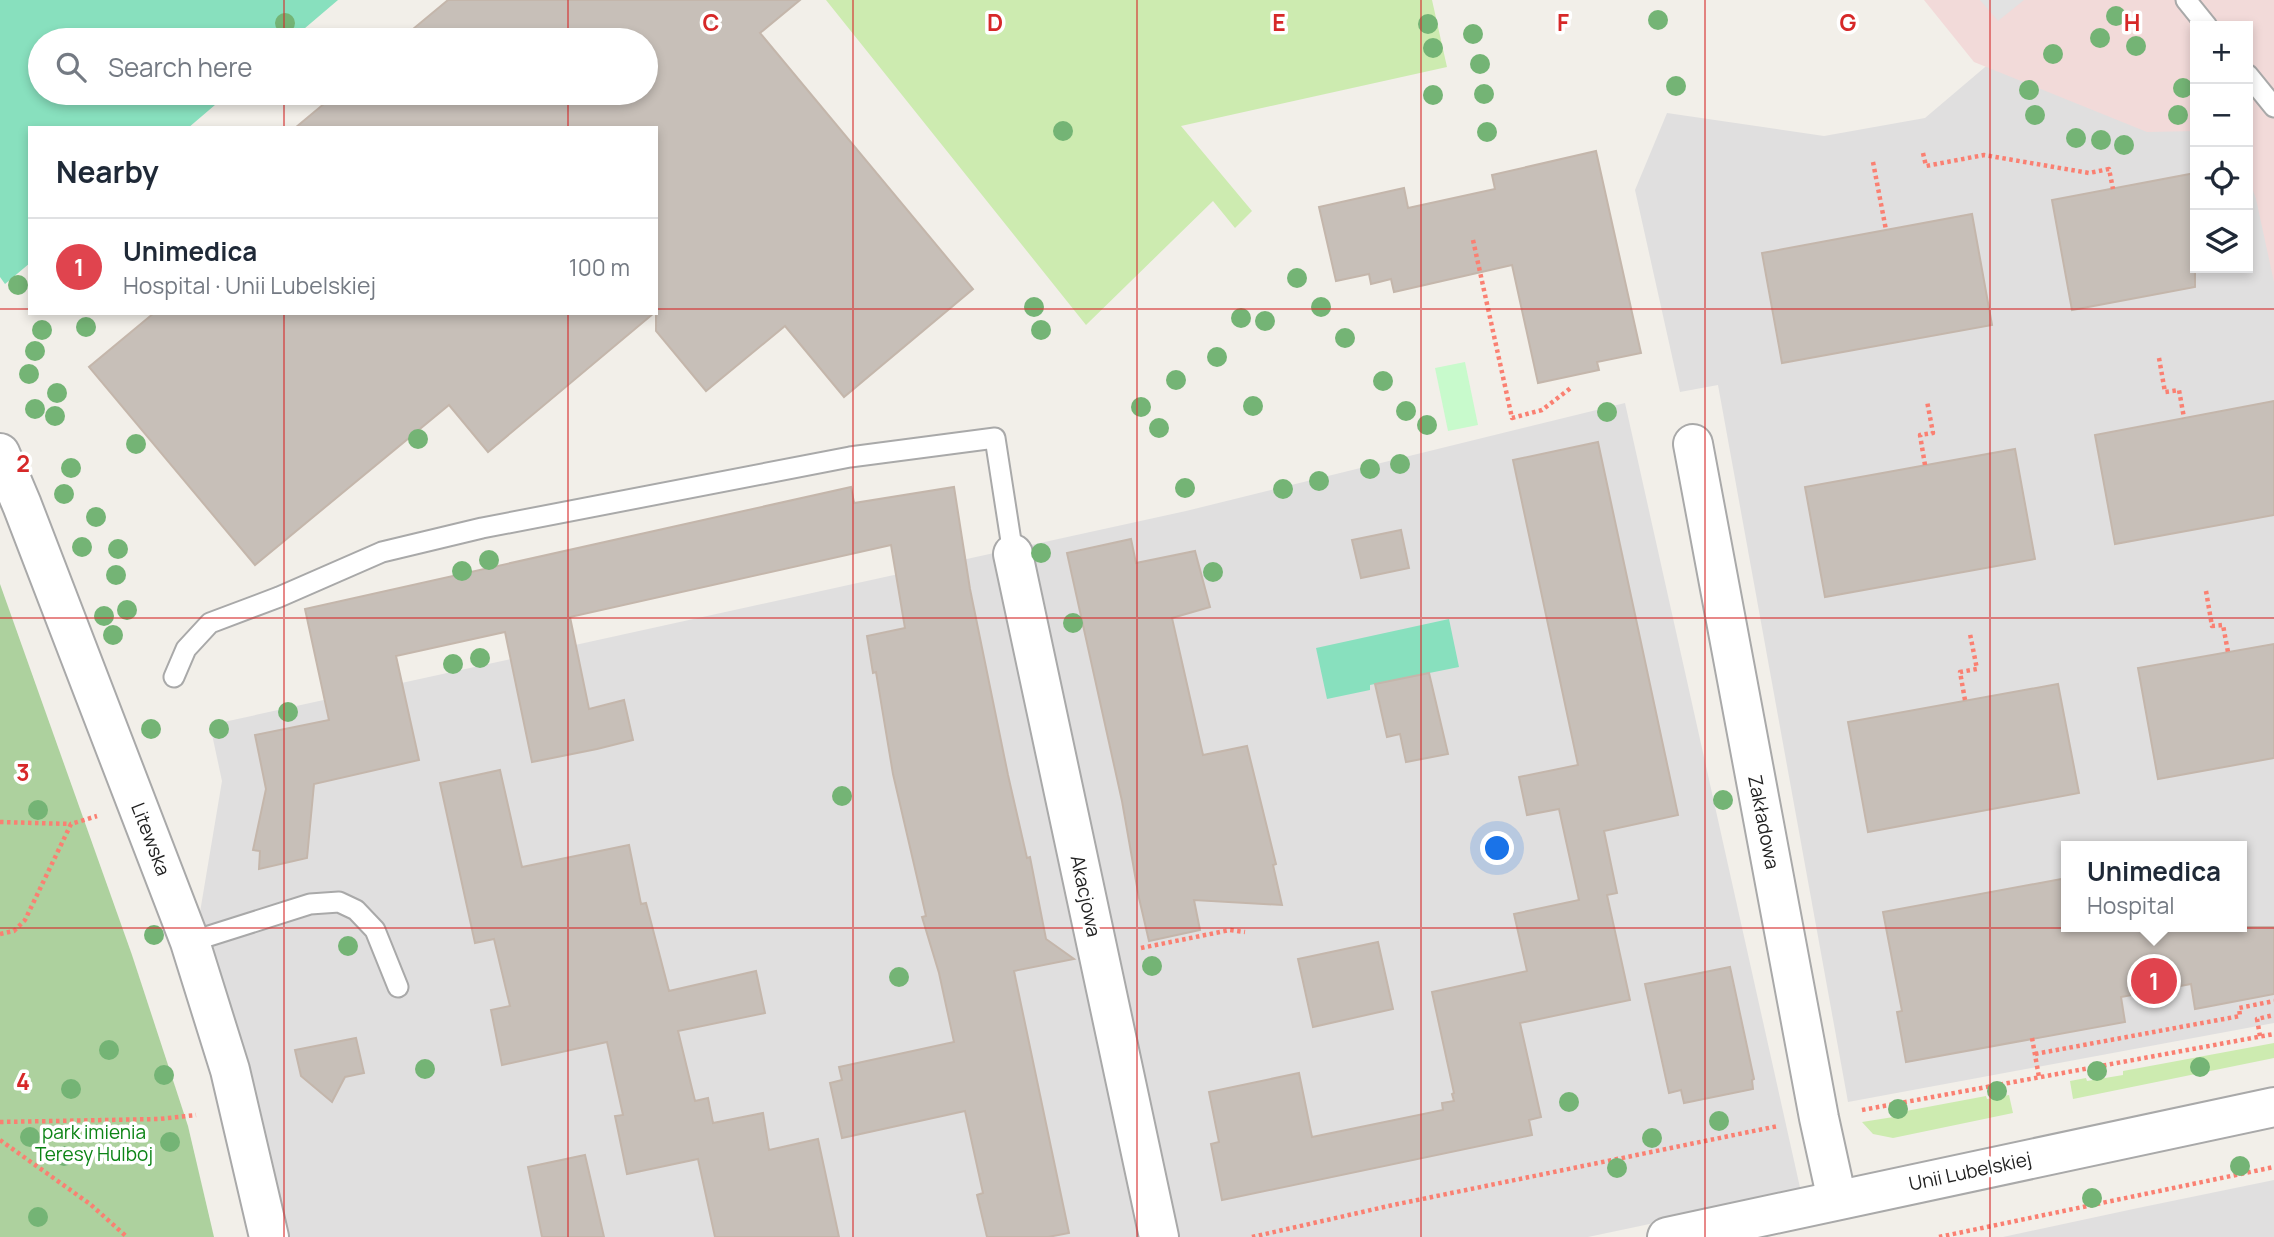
<!DOCTYPE html>
<html lang="en">
<head>
<meta charset="utf-8">
<style>
	body { margin:0; font-family:Manrope,sans-serif; background:#f2f2f3; color:#1f2937 }
	.controls { position:absolute; right:21px; top:21px; display:grid; overflow:hidden; border-radius:0px; box-shadow:0 4px 10px #0003 }
	.controls button { width:63px; height:63px; display:grid; place-items:center; padding:0; border:0; border-bottom:2px solid #e0e1e3; background:#fff; color:#1f2937; font:35px sans-serif }
	.you { position:absolute; left:1498px; top:849px; width:24px; height:24px; margin:-18px; border:5px solid #fff; border-radius:50%; background:#1a73e8; box-shadow:0 0 0 10px #1a73e833 }
	.badge { display:grid; place-items:center; width:46px; height:46px; border-radius:50%; background:#0b8043; color:#fff; font-size:23px; font-weight:700 }
	.pin { position:absolute; translate:-50% -50%; border:4px solid #fff; box-shadow:0 2px 7px #0006 }
	.popup { position:absolute; left:2061px; top:841px; width:186px; height:91px; box-sizing:border-box; display:grid; place-content:center; border-radius:0px; background:#fff; filter:drop-shadow(0 2px 5px #0005); font-size:23px; white-space:nowrap; color:#747a83 }
	.popup b { font-size:26px; color:#1f2937 }
	.popup::after { content:''; position:absolute; left:50%; top:100%; margin-left:-14px; border:14px solid transparent; border-top-color:#fff }
	.list { margin:0; padding:0; list-style:none }
	h2 { display:flex; justify-content:space-between; align-items:center; height:91px; margin:0; padding:0 28px; font-size:30px }
	h2 small { font-size:23px; font-weight:400; color:#747a83 }
	.list li { display:grid; grid-template-columns:46px 1fr auto; gap:21px; align-items:center; box-sizing:border-box; height:98px; padding:0 28px; border-top:2px solid #e0e1e3 }
	.list b { display:block; font-size:26px; white-space:nowrap }
	.list p { margin:0; font-size:23px; white-space:nowrap; color:#747a83 }
	.list em { font-size:23px; font-style:normal; color:#747a83 }
	.icon { flex:none; width:38px; height:38px; fill:none; stroke:currentColor; stroke-width:2; stroke-linecap:round; stroke-linejoin:round }
	.map { position:relative; flex:none; width:2274px; height:1237px; overflow:hidden }
	.search { position:absolute; background:#fff; box-shadow:0 4px 10px #0003; left:28px; top:28px; width:630px; height:77px; display:flex; align-items:center; gap:18px; box-sizing:border-box; padding:0 24px; border-radius:38px; color:#747a83; font-size:26px }
	.panel { position:absolute; background:#fff; box-shadow:0 4px 10px #0003; left:28px; top:126px; width:630px; height:189px; border-radius:0px }
	.map>svg:first-child { display:block }
</style>
</head>
<body>
<div class="map">
<svg width="2274" height="1237" viewBox="0 0 2274 1237">
	<rect width="100%" height="100%" fill="#f2efe9"/>
	<g fill="#e0dfdf" fill-rule="evenodd">
		<path d="M 2064,0 L 2195,34 L 2195,268 L 2248,268 L 2248,94 L 2274,125 L 2274,1023 L 1848,1102 L 1718,385 L 1680,392 L 1635,190 L 1667,113 L 1824,136 L 1925,118 ZM 2066,846 L 2242,846 L 2242,927 L 2066,927 Z"/>
		<path d="M 1625,403 L 1801,1192 L 1588,1237 L 280,1237 L 197,930 L 222,781 L 210,725 L 1186,511 Z"/>
		<path d="M 2274,1180 L 2274,1237 L 2003,1237 L 2138,1208 Z"/>
	</g>
	<path fill="#f2dad9" d="M 1924,0 L 2274,0 L 2274,282 L 2256,199 L 2248,176 L 2248,26 L 2195,26 L 2195,131 L 2147,132 L 1974,62 Z"/>
	<g fill="#cdebb0">
		<path d="M 826,0 L 1432,0 L 1447,67 L 1181,126 L 1252,211 L 1235,228 L 1213,201 L 1086,325 Z"/>
		<path d="M 2274,1043 L 2274,1058 L 2073,1099 L 2070,1081 L 2086,1078 L 2087,1081 L 2123,1075 L 2123,1071 Z"/>
		<path d="M 2009,1095 L 2013,1113 L 1893,1138 L 1873,1134 L 1862,1122 L 1906,1115 L 1906,1111 L 1986,1096 L 1987,1099 Z"/>
	</g>
	<path fill="#add19e" d="M 0,584 L 132,955 L 188,1126 L 214,1237 L 0,1237 Z"/>
	<path fill="#c8facc" d="M 1465,362 L 1478,425 L 1448,431 L 1435,368 Z"/>
	<g fill="#88e0be">
		<path d="M 0,0 L 338,0 L 291,40 L 40,40 L 40,93 L 229,93 L 188,128 L 30,128 L 30,263 L 5,284 L 0,277 Z"/>
		<path d="M 1449,619 L 1459,667 L 1370,685 L 1370,690 L 1327,699 L 1316,648 Z"/>
	</g>
	<path fill="#e2e2e2" d="M 1980,0 L 2024,0 L 1998,21 Z"/>
	<g fill="#c7bfb8" stroke="#c4b6ab" stroke-width="2">
		<path d="M 448,0 L 800,0 L 760,33 L 973,289 L 844,397 L 785,326 L 706,391 L 656,331 L 656,128 L 295,128 L 337,93 L 646,93 L 646,40 L 413,40 L 407,34 Z"/>
		<path d="M 1596,151 L 1641,353 L 1597,362 L 1599,370 L 1538,383 L 1512,265 L 1394,292 L 1391,279 L 1371,284 L 1369,274 L 1336,281 L 1319,207 L 1404,188 L 1408,208 L 1495,189 L 1492,175 Z"/>
		<path d="M 2195,173 L 2195,287 L 2072,310 L 2052,200 Z"/>
		<path d="M 1972,214 L 1992,325 L 1782,363 L 1762,253 Z"/>
		<path d="M 154,313 L 654,313 L 488,452 L 449,405 L 255,565 L 89,367 Z"/>
		<path d="M 2274,401 L 2274,515 L 2115,544 L 2095,435 Z"/>
		<path d="M 1598,442 L 1678,815 L 1604,831 L 1617,893 L 1607,895 L 1630,1000 L 1520,1023 L 1541,1117 L 1529,1120 L 1532,1135 L 1222,1200 L 1211,1144 L 1219,1142 L 1209,1092 L 1299,1073 L 1312,1137 L 1443,1110 L 1442,1103 L 1454,1101 L 1452,1094 L 1454,1093 L 1432,992 L 1527,971 L 1514,914 L 1579,900 L 1559,809 L 1527,815 L 1519,777 L 1578,765 L 1513,460 Z"/>
		<path d="M 2015,449 L 2035,559 L 1825,597 L 1805,487 Z"/>
		<path d="M 851,487 L 854,503 L 954,487 L 970,589 L 1008,775 L 1027,858 L 1030,857 L 1046,939 L 1074,959 L 1014,971 L 1069,1233 L 1048,1237 L 987,1237 L 977,1195 L 983,1193 L 965,1111 L 842,1138 L 830,1083 L 842,1080 L 839,1067 L 954,1042 L 939,973 L 922,917 L 926,916 L 893,774 L 876,672 L 873,673 L 867,636 L 905,628 L 891,545 L 570,617 L 589,709 L 624,700 L 633,740 L 597,749 L 532,762 L 505,632 L 396,656 L 419,760 L 314,784 L 307,858 L 259,869 L 260,851 L 253,850 L 266,789 L 255,735 L 329,720 L 305,609 Z"/>
		<path d="M 1401,530 L 1409,568 L 1361,578 L 1352,540 Z"/>
		<path d="M 1131,539 L 1136,563 L 1195,551 L 1210,607 L 1172,618 L 1203,755 L 1247,746 L 1276,864 L 1273,865 L 1282,905 L 1194,900 L 1200,930 L 1149,941 L 1139,898 L 1122,801 L 1067,553 Z"/>
		<path d="M 2274,644 L 2274,758 L 2158,779 L 2138,668 Z"/>
		<path d="M 1429,673 L 1448,754 L 1406,762 L 1400,734 L 1387,737 L 1375,684 Z"/>
		<path d="M 2058,684 L 2079,793 L 1868,832 L 1848,722 Z"/>
		<path d="M 500,770 L 522,867 L 629,845 L 641,904 L 646,903 L 669,991 L 756,971 L 765,1013 L 678,1031 L 695,1101 L 708,1098 L 713,1123 L 763,1113 L 769,1150 L 818,1139 L 839,1237 L 715,1237 L 698,1159 L 627,1174 L 615,1116 L 623,1115 L 607,1042 L 502,1065 L 491,1010 L 510,1006 L 494,939 L 475,943 L 440,783 Z"/>
		<path d="M 2067,878 L 2067,927 L 2274,927 L 2274,994 L 2195,1009 L 2191,984 L 2121,997 L 2125,1022 L 1906,1062 L 1897,1012 L 1902,1011 L 1883,912 Z"/>
		<path d="M 1378,942 L 1393,1009 L 1313,1027 L 1298,959 Z"/>
		<path d="M 1730,967 L 1754,1079 L 1752,1080 L 1753,1089 L 1684,1103 L 1681,1090 L 1669,1093 L 1645,984 Z"/>
		<path d="M 356,1038 L 364,1073 L 345,1077 L 332,1102 L 301,1076 L 295,1050 Z"/>
		<path d="M 585,1155 L 604,1237 L 542,1237 L 528,1167 Z"/>
	</g>
	<g fill="none" stroke-linecap="round" stroke-linejoin="round">
		<g stroke="#a9a9a9" stroke-width="23">
			<g id="service">
				<path d="M 2186,0 L 2207,26"/>
				<path d="M 2248,75 L 2274,107"/>
				<path d="M 174,677 L 186,649 L 210,623 L 279,597 L 382,552 L 482,528 L 850,457 L 995,438 L 1013,554"/>
				<path d="M 190,942 L 310,904 L 339,902 L 356,910 L 375,930 L 398,987"/>
			</g>
		</g>
		<g stroke="#a9a9a9" stroke-width="42">
			<g id="minor">
				<path d="M 1693,444 L 1819,1118 L 1837,1200"/>
				<path d="M 0,453 L 22,505 L 190,942 L 230,1070 L 269,1237"/>
				<path d="M 1013,554 L 1159,1237"/>
			</g>
		</g>
		<g stroke="#a9a9a9" stroke-width="42">
			<path id="tertiary" d="M 1667,1237 L 2274,1107"/>
		</g>
		<g stroke="#fa8072" stroke-width="4.5" stroke-dasharray="3.5 3.5" stroke-linecap="butt">
			<path d="M 1923,153 L 1926,166 L 1984,155 L 2089,173 L 2109,169 L 2113,189"/>
			<path d="M 1873,162 L 1886,230"/>
			<path d="M 1473,240 L 1512,418 L 1542,410 L 1572,387"/>
			<path d="M 2159,358 L 2165,392 L 2179,390 L 2184,418"/>
			<path d="M 1925,465 L 1920,435 L 1933,433 L 1927,401"/>
			<path d="M 2206,591 L 2212,626 L 2223,625 L 2228,652"/>
			<path d="M 1965,700 L 1960,672 L 1977,669 L 1970,634"/>
			<path d="M 0,822 L 71,824"/>
			<path d="M 0,934 L 14,931 L 25,920 L 71,824 L 97,816"/>
			<path d="M 1141,948 L 1230,930 L 1245,932"/>
			<path d="M 2260,1036 L 2257,1019 L 2274,1015"/>
			<path d="M 2032,1038 L 2039,1077"/>
			<path d="M 2035,1054 L 2240,1016 L 2239,1008 L 2274,1001"/>
			<path d="M 1862,1110 L 2274,1034"/>
			<path d="M 0,1122 L 159,1119 L 196,1115"/>
			<path d="M 0,1140 L 90,1204 L 127,1237"/>
			<path d="M 1252,1237 L 1393,1205 L 1778,1126"/>
			<path d="M 1939,1237 L 2274,1167"/>
		</g>
		<use href="#service" stroke="#fff" stroke-width="19"/>
		<use href="#minor" stroke="#fff" stroke-width="38"/>
		<use href="#tertiary" stroke="#fff" stroke-width="38"/>
	</g>
	<g fill="#74b475">
		<circle cx="2116" cy="16" r="10"/>
		<circle cx="1658" cy="20" r="10"/>
		<circle cx="285" cy="23" r="10"/>
		<circle cx="1428" cy="24" r="10"/>
		<circle cx="1473" cy="34" r="10"/>
		<circle cx="2100" cy="38" r="10"/>
		<circle cx="2136" cy="46" r="10"/>
		<circle cx="1433" cy="48" r="10"/>
		<circle cx="2053" cy="54" r="10"/>
		<circle cx="1480" cy="64" r="10"/>
		<circle cx="1676" cy="86" r="10"/>
		<circle cx="2183" cy="88" r="10"/>
		<circle cx="2029" cy="90" r="10"/>
		<circle cx="1484" cy="94" r="10"/>
		<circle cx="1433" cy="95" r="10"/>
		<circle cx="2035" cy="115" r="10"/>
		<circle cx="2178" cy="115" r="10"/>
		<circle cx="1063" cy="131" r="10"/>
		<circle cx="1487" cy="132" r="10"/>
		<circle cx="2076" cy="138" r="10"/>
		<circle cx="2101" cy="140" r="10"/>
		<circle cx="2124" cy="145" r="10"/>
		<circle cx="1297" cy="278" r="10"/>
		<circle cx="18" cy="285" r="10"/>
		<circle cx="1034" cy="307" r="10"/>
		<circle cx="1321" cy="307" r="10"/>
		<circle cx="1241" cy="318" r="10"/>
		<circle cx="1265" cy="321" r="10"/>
		<circle cx="86" cy="327" r="10"/>
		<circle cx="42" cy="330" r="10"/>
		<circle cx="1041" cy="330" r="10"/>
		<circle cx="1345" cy="338" r="10"/>
		<circle cx="35" cy="351" r="10"/>
		<circle cx="1217" cy="357" r="10"/>
		<circle cx="29" cy="374" r="10"/>
		<circle cx="1176" cy="380" r="10"/>
		<circle cx="1383" cy="381" r="10"/>
		<circle cx="57" cy="393" r="10"/>
		<circle cx="1253" cy="406" r="10"/>
		<circle cx="1141" cy="407" r="10"/>
		<circle cx="35" cy="409" r="10"/>
		<circle cx="1406" cy="411" r="10"/>
		<circle cx="1607" cy="412" r="10"/>
		<circle cx="55" cy="416" r="10"/>
		<circle cx="1427" cy="425" r="10"/>
		<circle cx="1159" cy="428" r="10"/>
		<circle cx="418" cy="439" r="10"/>
		<circle cx="136" cy="444" r="10"/>
		<circle cx="1400" cy="464" r="10"/>
		<circle cx="71" cy="468" r="10"/>
		<circle cx="1370" cy="469" r="10"/>
		<circle cx="1319" cy="481" r="10"/>
		<circle cx="1185" cy="488" r="10"/>
		<circle cx="1283" cy="489" r="10"/>
		<circle cx="64" cy="494" r="10"/>
		<circle cx="96" cy="517" r="10"/>
		<circle cx="82" cy="547" r="10"/>
		<circle cx="118" cy="549" r="10"/>
		<circle cx="1041" cy="553" r="10"/>
		<circle cx="489" cy="560" r="10"/>
		<circle cx="462" cy="571" r="10"/>
		<circle cx="1213" cy="572" r="10"/>
		<circle cx="116" cy="575" r="10"/>
		<circle cx="127" cy="610" r="10"/>
		<circle cx="104" cy="616" r="10"/>
		<circle cx="1073" cy="623" r="10"/>
		<circle cx="113" cy="635" r="10"/>
		<circle cx="480" cy="658" r="10"/>
		<circle cx="453" cy="664" r="10"/>
		<circle cx="288" cy="712" r="10"/>
		<circle cx="151" cy="729" r="10"/>
		<circle cx="219" cy="729" r="10"/>
		<circle cx="842" cy="796" r="10"/>
		<circle cx="1723" cy="800" r="10"/>
		<circle cx="38" cy="810" r="10"/>
		<circle cx="154" cy="935" r="10"/>
		<circle cx="348" cy="946" r="10"/>
		<circle cx="1152" cy="966" r="10"/>
		<circle cx="899" cy="977" r="10"/>
		<circle cx="109" cy="1050" r="10"/>
		<circle cx="2200" cy="1067" r="10"/>
		<circle cx="425" cy="1069" r="10"/>
		<circle cx="2097" cy="1071" r="10"/>
		<circle cx="164" cy="1075" r="10"/>
		<circle cx="71" cy="1089" r="10"/>
		<circle cx="1997" cy="1091" r="10"/>
		<circle cx="1569" cy="1102" r="10"/>
		<circle cx="1898" cy="1109" r="10"/>
		<circle cx="1719" cy="1121" r="10"/>
		<circle cx="30" cy="1137" r="10"/>
		<circle cx="1652" cy="1138" r="10"/>
		<circle cx="170" cy="1142" r="10"/>
		<circle cx="64" cy="1156" r="10"/>
		<circle cx="2240" cy="1166" r="10"/>
		<circle cx="1617" cy="1168" r="10"/>
		<circle cx="2092" cy="1198" r="10"/>
		<circle cx="38" cy="1217" r="10"/>
	</g>
	<path fill="none" stroke="#d62828" stroke-width="2" stroke-opacity="0.55" d="M 284,0 L 284,40M 568,0 L 568,40M 853,0 L 853,1237M 1137,0 L 1137,1237M 1421,0 L 1421,1237M 1705,0 L 1705,1237M 1990,0 L 1990,1237M 284,93 L 284,128M 568,93 L 568,128M 0,309 L 30,309M 656,309 L 2274,309M 284,313 L 284,1237M 568,313 L 568,1237M 0,618 L 2274,618M 0,928 L 2274,928"/>
	<g text-anchor="middle" stroke-width="7" stroke-linejoin="round" paint-order="stroke">
		<g font-size="19" fill="#222" stroke="#fff">
			<text transform="translate(1764 822) rotate(79)" y="7">Zakładowa</text>
			<text transform="translate(151 839) rotate(69)" y="7">Litewska</text>
			<text transform="translate(1086 896) rotate(78)" y="7">Akacjowa</text>
			<text transform="translate(1970 1171) rotate(-12)" y="7">Unii Lubelskiej</text>
		</g>
		<g font-size="19" fill="#0c8416" stroke="#fff">
			<text x="94" y="1139">park imienia<tspan x="94" dy="22">Teresy Hulboj</tspan></text>
		</g>
	</g>
	<g font-size="23" text-anchor="middle" font-weight="bold" fill="#d62828" stroke="#fff" stroke-width="7" stroke-linejoin="round" paint-order="stroke">
		<text x="711" y="31">C</text>
		<text x="995" y="31">D</text>
		<text x="1279" y="31">E</text>
		<text x="1563" y="31">F</text>
		<text x="1848" y="31">G</text>
		<text x="2132" y="31">H</text>
		<text x="23" y="472">2</text>
		<text x="23" y="781">3</text>
		<text x="23" y="1090">4</text>
	</g>
</svg>
<div class="controls">
<button>+</button>
<button>−</button>
<button><svg class="icon" aria-label="locate" viewBox="0 0 24 24"><circle cx="12" cy="12" r="6"/><path d="M12 2v4M12 18v4M2 12h4M18 12h4"/></svg></button>
<button><svg class="icon" aria-label="layers" viewBox="0 0 24 24"><path d="M12 4l9 5-9 5-9-5zM3 14l9 5 9-5"/></svg></button>
</div>
<div class="you"></div>
<div class="pin badge" style="left:2154px;top:981px;background:#e0444e">1</div>
<div class="popup"><b>Unimedica</b>Hospital</div>
<div class="search"><svg class="icon" aria-label="search" viewBox="0 0 24 24"><circle cx="10" cy="10" r="6"/><path d="M15 15l6 6"/></svg>Search here</div>
<section class="panel">
<h2>Nearby<small></small></h2>
<ul class="list">
<li><span class="badge" style="background:#e0444e">1</span><div><b>Unimedica</b><p>Hospital · Unii Lubelskiej</p></div><em>100 m</em></li>
</ul>
</section>
</div>
</body>
</html>
